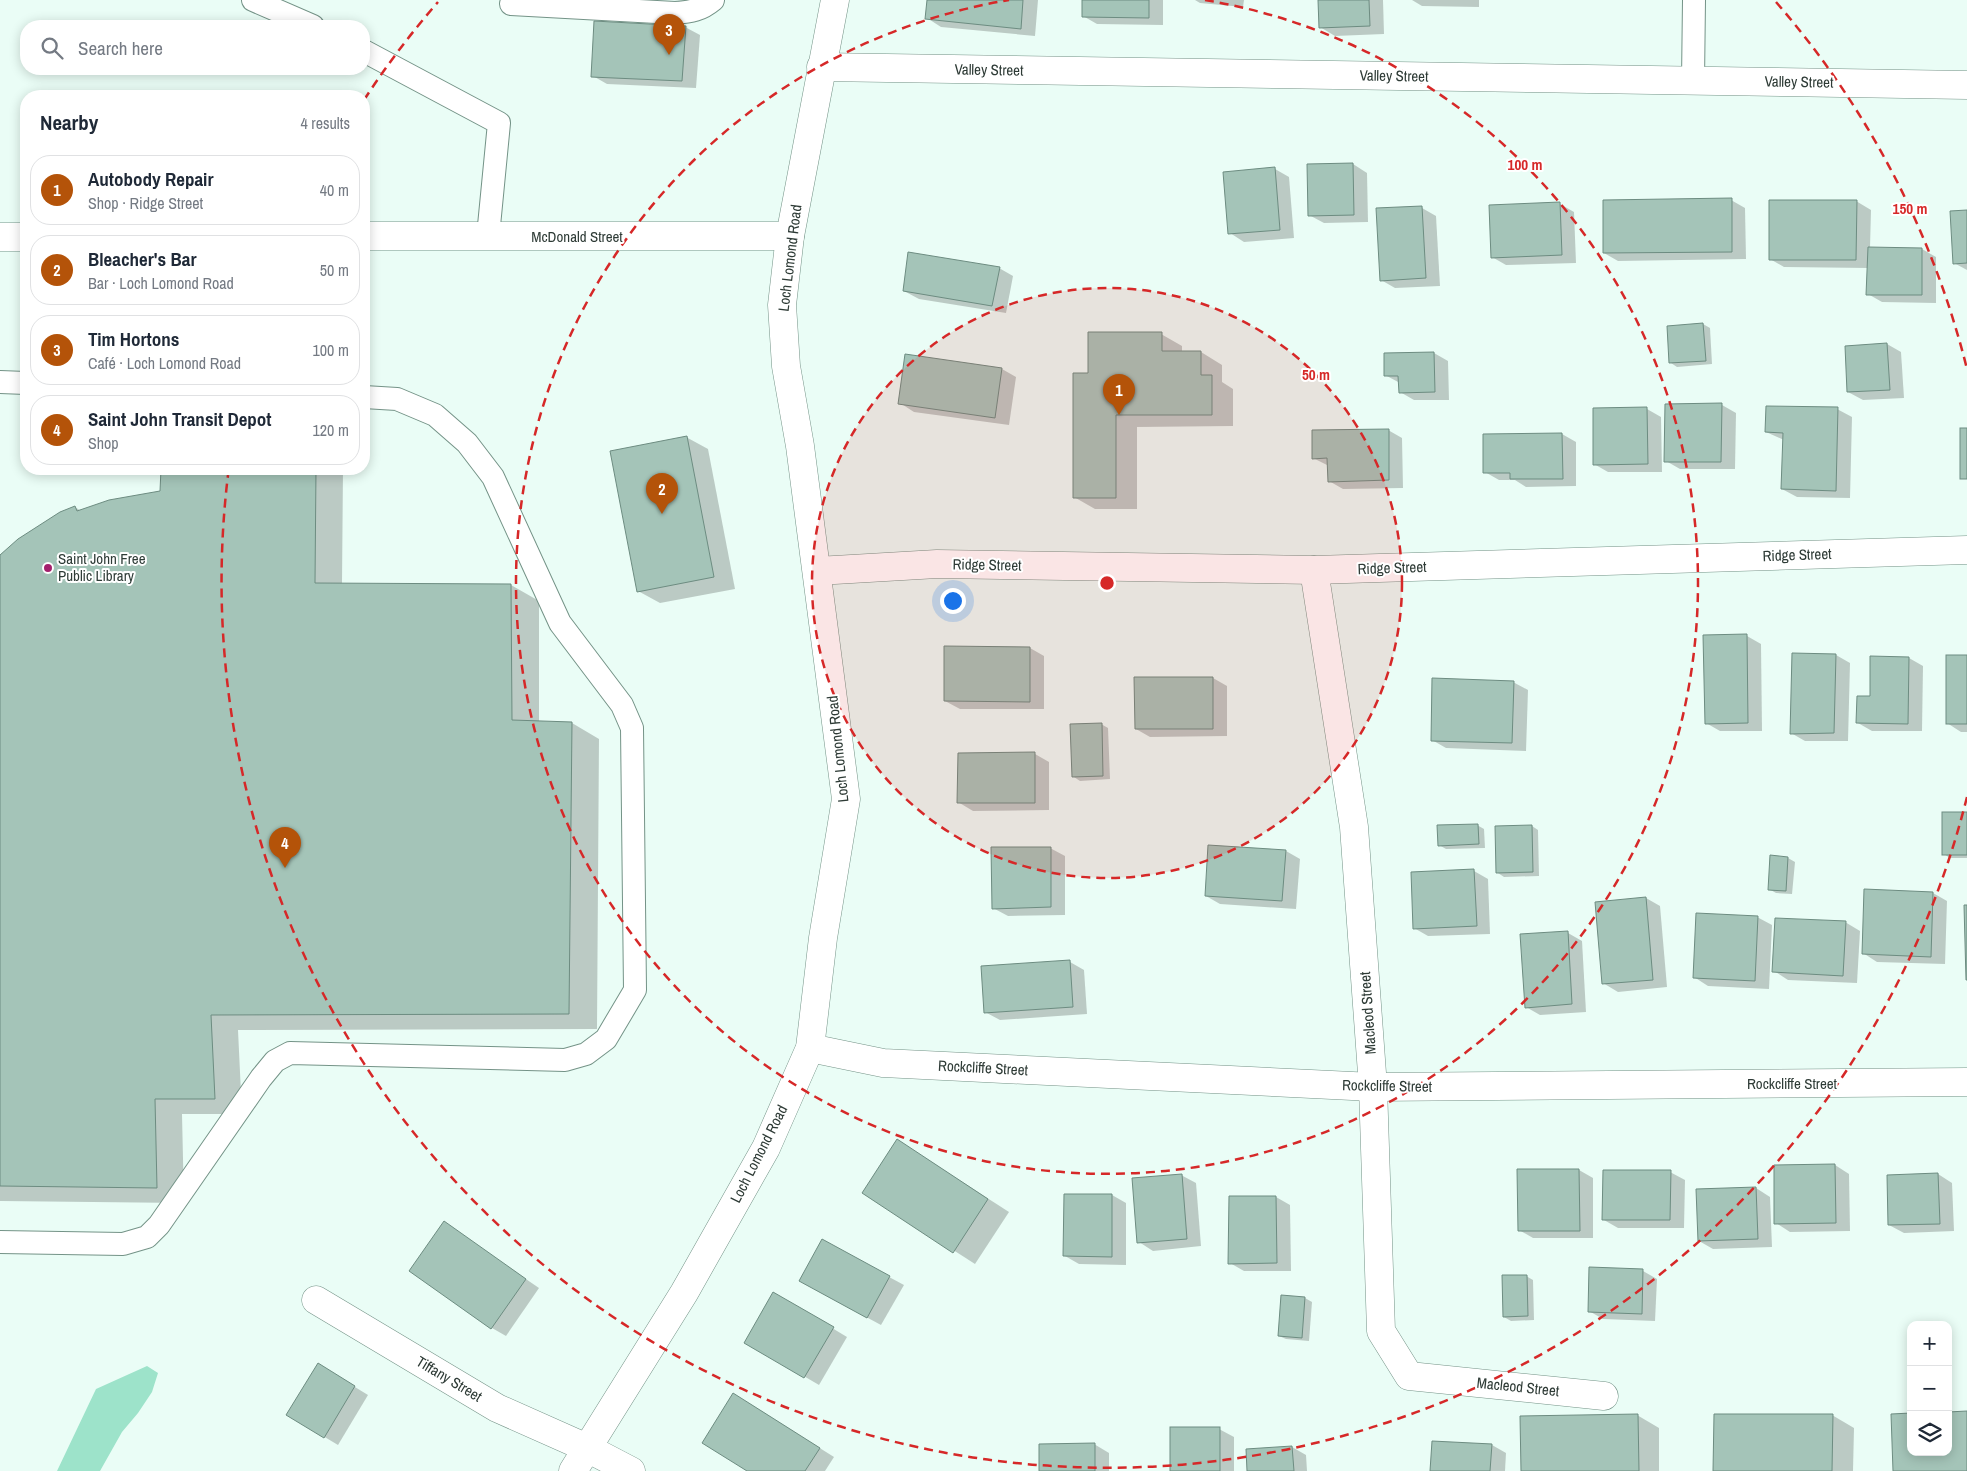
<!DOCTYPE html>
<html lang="en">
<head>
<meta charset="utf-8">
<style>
	body { margin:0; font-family:"Archivo Narrow",sans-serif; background:#f6f6f7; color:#1f2937 }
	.controls { position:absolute; right:15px; bottom:15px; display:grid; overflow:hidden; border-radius:10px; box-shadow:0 2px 12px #0003 }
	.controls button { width:45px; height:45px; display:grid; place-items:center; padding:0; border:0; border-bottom:1px solid #e0e1e3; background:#fff; color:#1f2937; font:25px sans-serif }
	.you { position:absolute; left:952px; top:600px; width:18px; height:18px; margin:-12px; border:4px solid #fff; border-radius:50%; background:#1a73e8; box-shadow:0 0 0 8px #1a73e833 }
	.badge { display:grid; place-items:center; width:32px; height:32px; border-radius:50%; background:#b45309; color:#fff; font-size:16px; font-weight:700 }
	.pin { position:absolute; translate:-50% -41px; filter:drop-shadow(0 1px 2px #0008) }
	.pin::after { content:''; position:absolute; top:26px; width:18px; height:15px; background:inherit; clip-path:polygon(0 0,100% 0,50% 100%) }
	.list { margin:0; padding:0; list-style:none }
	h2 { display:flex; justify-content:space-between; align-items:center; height:65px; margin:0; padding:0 20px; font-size:21px }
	h2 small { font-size:16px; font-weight:400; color:#747a83 }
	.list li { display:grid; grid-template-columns:32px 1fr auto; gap:15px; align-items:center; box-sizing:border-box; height:70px; margin:0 10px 10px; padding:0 10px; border:1px solid #e0e1e3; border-radius:20px }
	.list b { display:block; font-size:19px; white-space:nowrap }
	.list p { margin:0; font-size:16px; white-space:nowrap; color:#747a83 }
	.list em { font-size:16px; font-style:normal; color:#747a83 }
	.icon { flex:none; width:28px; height:28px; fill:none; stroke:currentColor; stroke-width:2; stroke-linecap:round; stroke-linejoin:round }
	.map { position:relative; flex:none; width:1967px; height:1471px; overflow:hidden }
	.search { position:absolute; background:#fff; box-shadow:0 2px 12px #0003; left:20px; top:20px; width:350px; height:55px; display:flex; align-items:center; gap:12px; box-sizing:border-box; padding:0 18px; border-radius:20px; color:#747a83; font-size:19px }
	.panel { position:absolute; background:#fff; box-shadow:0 2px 12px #0003; left:20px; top:90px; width:350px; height:385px; border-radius:20px }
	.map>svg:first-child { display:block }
</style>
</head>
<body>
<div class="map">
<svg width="1967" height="1471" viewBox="0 0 1967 1471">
	<rect width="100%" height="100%" fill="#eafdf6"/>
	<path fill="#9de3ca" d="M 147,1366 L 158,1373 L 152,1392 L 138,1413 L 122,1432 L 100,1471 L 57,1471 L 96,1389 Z"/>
	<g fill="#0003">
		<path d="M 928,0 L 1038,0 L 1035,36 L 941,27 L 927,18 Z"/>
		<path d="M 1083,0 L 1163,0 L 1163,25 L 1097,24 L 1083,16 Z"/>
		<path d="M 1195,0 L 1244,0 L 1243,7 L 1200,3 Z"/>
		<path d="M 1319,0 L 1383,0 L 1384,34 L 1335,36 L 1320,27 Z"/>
		<path d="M 1412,0 L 1479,0 L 1479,7 L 1422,6 Z"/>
		<path d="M 685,27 L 700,35 L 696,88 L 607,84 L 593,76 Z"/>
		<path d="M 1353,164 L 1367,173 L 1368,222 L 1324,223 L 1309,215 Z"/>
		<path d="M 1275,169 L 1289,177 L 1294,238 L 1244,242 L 1230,233 Z"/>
		<path d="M 1731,200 L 1745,208 L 1746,259 L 1618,261 L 1604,253 Z"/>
		<path d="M 1856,201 L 1871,210 L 1870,248 L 1922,249 L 1936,257 L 1936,303 L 1882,302 L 1868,294 L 1868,268 L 1784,267 L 1770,259 Z"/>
		<path d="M 1560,204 L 1574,212 L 1576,263 L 1506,265 L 1492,257 Z"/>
		<path d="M 1422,208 L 1436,216 L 1440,286 L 1395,288 L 1381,280 Z"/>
		<path d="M 1967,211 L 1967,270 L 1954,263 Z"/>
		<path d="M 999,268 L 1013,276 L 1006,313 L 919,299 L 904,291 Z"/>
		<path d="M 1703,324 L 1710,328 L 1712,364 L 1677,367 L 1671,363 Z"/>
		<path d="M 1161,334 L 1182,346 L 1182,352 L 1201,352 L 1222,365 L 1222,382 L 1233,389 L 1233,426 L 1137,427 L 1137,509 L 1095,509 L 1074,497 L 1089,375 Z"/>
		<path d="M 1887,344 L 1901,352 L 1904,398 L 1863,400 L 1848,392 L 1846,347 Z"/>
		<path d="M 1434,353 L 1448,361 L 1449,400 L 1414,400 L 1400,392 L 1400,383 L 1385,375 Z"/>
		<path d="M 907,356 L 1002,369 L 1016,377 L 1009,425 L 914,412 L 900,403 Z"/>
		<path d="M 1722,405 L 1736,413 L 1735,469 L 1680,469 L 1666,461 Z"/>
		<path d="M 1647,409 L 1661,417 L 1662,472 L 1608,472 L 1594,464 Z"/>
		<path d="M 1837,409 L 1852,417 L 1850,498 L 1797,497 L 1782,489 L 1784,440 L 1766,432 Z"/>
		<path d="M 1388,430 L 1402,438 L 1403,488 L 1343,489 L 1329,481 L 1329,466 L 1313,458 Z"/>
		<path d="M 1562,434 L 1576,442 L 1576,486 L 1526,487 L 1515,480 L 1499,480 L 1485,472 Z"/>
		<path d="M 686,437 L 708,449 L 735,589 L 660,603 L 638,591 Z"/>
		<path d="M 163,469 L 343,469 L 342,585 L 511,585 L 539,601 L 539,722 L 572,723 L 599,739 L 597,1029 L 238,1030 L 242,1114 L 182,1114 L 184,1203 L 0,1201 L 0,558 L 75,507 L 81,511 L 162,492 Z"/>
		<path d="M 1747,636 L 1761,644 L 1762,731 L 1720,731 L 1706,723 Z"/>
		<path d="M 1030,648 L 1044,656 L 1044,709 L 960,709 L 945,701 Z"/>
		<path d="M 1836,655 L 1850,663 L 1848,741 L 1805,741 L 1791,733 Z"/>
		<path d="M 1967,656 L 1967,732 L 1961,732 L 1947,723 Z"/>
		<path d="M 1909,658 L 1923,666 L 1922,731 L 1872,731 L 1858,723 L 1871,697 Z"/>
		<path d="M 1213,678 L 1227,686 L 1227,736 L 1150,737 L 1136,729 Z"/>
		<path d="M 1513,682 L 1528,690 L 1526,751 L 1446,748 L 1432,740 Z"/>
		<path d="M 1101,724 L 1108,728 L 1110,779 L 1080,781 L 1074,777 Z"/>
		<path d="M 1035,754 L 1049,762 L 1049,810 L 973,811 L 958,802 Z"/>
		<path d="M 1967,813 L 1967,858 L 1950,858 L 1944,854 Z"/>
		<path d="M 1477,825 L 1484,829 L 1485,848 L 1446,849 L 1439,845 Z"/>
		<path d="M 1532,826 L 1538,830 L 1539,876 L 1504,877 L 1498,873 Z"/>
		<path d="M 1050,848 L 1065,856 L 1065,915 L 1008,916 L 993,908 Z"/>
		<path d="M 1286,851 L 1300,859 L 1296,909 L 1220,904 L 1206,896 Z"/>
		<path d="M 1771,857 L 1788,858 L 1795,862 L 1792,894 L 1776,893 L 1769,889 Z"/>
		<path d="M 1474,871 L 1488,879 L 1490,934 L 1428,936 L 1414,928 Z"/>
		<path d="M 1933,893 L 1947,901 L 1945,964 L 1877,962 L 1863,953 Z"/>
		<path d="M 1646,898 L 1660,906 L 1667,987 L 1618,992 L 1603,983 Z"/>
		<path d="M 1757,917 L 1772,925 L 1769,989 L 1708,986 L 1694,977 Z"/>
		<path d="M 1845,922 L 1860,931 L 1857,983 L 1788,980 L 1774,971 Z"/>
		<path d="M 1568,933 L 1582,941 L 1586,1012 L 1540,1015 L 1526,1007 L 1522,935 Z"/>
		<path d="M 1070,962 L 1084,970 L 1087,1014 L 1000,1020 L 985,1012 L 983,968 Z"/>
		<path d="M 897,1140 L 1009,1212 L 975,1264 L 863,1192 Z"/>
		<path d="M 1835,1165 L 1849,1174 L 1850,1231 L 1790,1232 L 1776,1223 Z"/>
		<path d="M 1579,1170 L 1593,1178 L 1593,1238 L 1533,1238 L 1519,1230 Z"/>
		<path d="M 1670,1172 L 1685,1180 L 1684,1228 L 1618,1228 L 1604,1220 Z"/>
		<path d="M 1938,1174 L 1952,1183 L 1954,1231 L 1904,1233 L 1889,1225 L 1888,1176 Z"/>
		<path d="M 1181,1175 L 1196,1183 L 1201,1246 L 1153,1251 L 1139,1242 Z"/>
		<path d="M 1756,1188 L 1770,1197 L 1772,1247 L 1713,1249 L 1699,1241 Z"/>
		<path d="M 1112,1195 L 1126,1203 L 1126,1265 L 1079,1264 L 1065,1256 Z"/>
		<path d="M 1276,1197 L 1290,1205 L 1291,1271 L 1244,1271 L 1230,1263 Z"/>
		<path d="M 444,1223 L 539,1288 L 506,1336 L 492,1328 Z"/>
		<path d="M 822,1241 L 904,1285 L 881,1325 L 814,1289 Z"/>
		<path d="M 1643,1271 L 1657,1279 L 1655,1321 L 1603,1319 L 1589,1311 Z"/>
		<path d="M 1526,1276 L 1533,1280 L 1534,1320 L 1511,1321 L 1504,1317 Z"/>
		<path d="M 774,1293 L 847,1337 L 819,1385 L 746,1342 Z"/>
		<path d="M 1305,1298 L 1312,1302 L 1309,1341 L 1286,1339 L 1279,1336 Z"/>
		<path d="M 332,1373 L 368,1395 L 338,1445 L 288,1415 Z"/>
		<path d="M 748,1403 L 834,1457 L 825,1471 L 750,1471 Z"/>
		<path d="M 1637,1415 L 1659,1428 L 1659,1471 L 1522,1471 Z"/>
		<path d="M 1832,1415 L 1854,1428 L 1853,1471 L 1714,1471 Z"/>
		<path d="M 1219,1429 L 1234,1437 L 1234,1471 L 1171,1471 Z"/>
		<path d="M 1094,1444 L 1109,1453 L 1109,1471 L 1041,1471 Z"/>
		<path d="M 1492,1445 L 1506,1453 L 1505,1471 L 1431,1471 Z"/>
		<path d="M 1292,1447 L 1306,1455 L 1307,1471 L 1248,1471 Z"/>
	</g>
	<g fill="#a4c4b8" stroke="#6d8c81">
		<path d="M 927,0 L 1023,0 L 1021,29 L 925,19 Z"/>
		<path d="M 1082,0 L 1149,0 L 1149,18 L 1082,17 Z"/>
		<path d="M 1318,0 L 1369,0 L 1370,26 L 1319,28 Z"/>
		<path d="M 594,21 L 686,26 L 682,81 L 591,77 Z"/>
		<path d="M 1353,163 L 1354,215 L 1308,216 L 1307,164 Z"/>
		<path d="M 1275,167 L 1280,230 L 1228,234 L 1223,172 Z"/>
		<path d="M 1732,198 L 1732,252 L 1603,253 L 1603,200 Z"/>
		<path d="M 1769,200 L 1857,200 L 1856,260 L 1769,260 Z"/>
		<path d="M 1560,202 L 1562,255 L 1491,258 L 1489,205 Z"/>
		<path d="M 1422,206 L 1426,278 L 1380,281 L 1376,208 Z"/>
		<path d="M 1967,210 L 1967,263 L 1953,264 L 1950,211 Z"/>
		<path d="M 1868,247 L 1922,248 L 1922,295 L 1866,295 Z"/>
		<path d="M 908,252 L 1000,267 L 992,306 L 903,291 Z"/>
		<path d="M 1703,323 L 1706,361 L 1669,363 L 1667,326 Z"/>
		<path d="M 1088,332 L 1162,332 L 1162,351 L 1201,351 L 1201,375 L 1212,375 L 1212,415 L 1116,415 L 1116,498 L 1073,498 L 1073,373 L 1088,373 Z"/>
		<path d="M 1887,343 L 1890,390 L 1847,392 L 1845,346 Z"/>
		<path d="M 1434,352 L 1435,392 L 1399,393 L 1398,376 L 1384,376 L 1384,353 Z"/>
		<path d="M 905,354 L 1002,368 L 995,418 L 898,404 Z"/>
		<path d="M 1722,403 L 1721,462 L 1664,462 L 1665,404 Z"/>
		<path d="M 1766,406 L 1838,407 L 1836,491 L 1781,489 L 1783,433 L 1765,432 Z"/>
		<path d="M 1647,407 L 1648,464 L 1593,465 L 1593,408 Z"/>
		<rect x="1960" y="428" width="7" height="51"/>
		<path d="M 1389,429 L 1389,480 L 1328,482 L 1327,458 L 1312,459 L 1312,430 Z"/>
		<path d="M 1562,433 L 1563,479 L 1510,479 L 1510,473 L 1483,473 L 1483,434 Z"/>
		<path d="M 687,436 L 714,577 L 637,592 L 610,451 Z"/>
		<path d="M 161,469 L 316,469 L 315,583 L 511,584 L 512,720 L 572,722 L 569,1014 L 211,1015 L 215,1099 L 155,1099 L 157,1188 L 0,1186 L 0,555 L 18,539 L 60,512 L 75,506 L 77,511 L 109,500 L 160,491 Z"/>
		<path d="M 1747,634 L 1748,723 L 1705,724 L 1703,635 Z"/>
		<path d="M 944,646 L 1030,647 L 1030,702 L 944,701 Z"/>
		<path d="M 1792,653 L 1836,654 L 1834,733 L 1790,734 Z"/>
		<rect x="1946" y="655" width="21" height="69"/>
		<path d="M 1870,656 L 1909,657 L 1908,724 L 1856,723 L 1857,696 L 1870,696 Z"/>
		<path d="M 1134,677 L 1213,677 L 1213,729 L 1135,729 Z"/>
		<path d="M 1432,678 L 1514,681 L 1512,743 L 1431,741 Z"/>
		<path d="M 1102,723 L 1103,776 L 1072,777 L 1070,724 Z"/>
		<path d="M 1035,752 L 1035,803 L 957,803 L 958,753 Z"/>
		<rect x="1942" y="812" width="25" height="43"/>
		<path d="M 1478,824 L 1479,844 L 1438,846 L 1437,825 Z"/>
		<path d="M 1532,825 L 1533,872 L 1496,873 L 1495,826 Z"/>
		<path d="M 1208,845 L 1286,850 L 1282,901 L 1205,896 Z"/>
		<path d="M 991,847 L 1051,847 L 1051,907 L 992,909 Z"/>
		<path d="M 1770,855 L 1788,857 L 1786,891 L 1768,890 Z"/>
		<path d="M 1474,869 L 1477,926 L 1413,929 L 1411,872 Z"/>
		<path d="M 1864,889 L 1933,892 L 1931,957 L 1862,954 Z"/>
		<path d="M 1646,897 L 1653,980 L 1602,984 L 1595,902 Z"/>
		<path d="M 1964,905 L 1967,905 L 1967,980 L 1966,980 Z"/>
		<path d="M 1696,913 L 1758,916 L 1755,981 L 1693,978 Z"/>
		<path d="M 1775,918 L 1846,921 L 1843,976 L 1772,972 Z"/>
		<path d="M 1568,931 L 1572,1004 L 1525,1008 L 1520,934 Z"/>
		<path d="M 1070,960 L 1073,1007 L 984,1013 L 981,966 Z"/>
		<path d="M 897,1139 L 988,1199 L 953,1253 L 862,1193 Z"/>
		<path d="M 1835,1164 L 1836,1223 L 1774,1224 L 1774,1165 Z"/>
		<path d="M 1517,1169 L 1579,1169 L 1580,1231 L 1518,1231 Z"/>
		<path d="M 1603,1170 L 1671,1170 L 1670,1220 L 1602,1220 Z"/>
		<path d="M 1938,1173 L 1940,1224 L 1888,1225 L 1887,1175 Z"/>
		<path d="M 1182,1174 L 1187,1239 L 1137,1243 L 1132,1178 Z"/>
		<path d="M 1756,1187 L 1758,1239 L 1698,1241 L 1696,1189 Z"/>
		<path d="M 1064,1194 L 1112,1194 L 1112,1257 L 1063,1256 Z"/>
		<path d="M 1229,1196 L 1276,1196 L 1277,1263 L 1228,1264 Z"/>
		<path d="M 444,1221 L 526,1279 L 491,1329 L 409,1271 Z"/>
		<path d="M 822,1239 L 890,1276 L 867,1318 L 799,1281 Z"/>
		<path d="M 1589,1267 L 1643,1269 L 1642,1314 L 1588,1312 Z"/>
		<path d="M 1502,1275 L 1527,1275 L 1528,1316 L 1503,1317 Z"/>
		<path d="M 773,1292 L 834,1327 L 804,1378 L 744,1343 Z"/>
		<path d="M 1281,1295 L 1305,1297 L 1302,1338 L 1278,1336 Z"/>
		<path d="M 318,1363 L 355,1386 L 324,1438 L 286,1415 Z"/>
		<path d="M 733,1393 L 820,1448 L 805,1471 L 747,1471 L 702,1443 Z"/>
		<path d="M 1967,1411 L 1967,1471 L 1893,1471 L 1891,1414 L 1911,1413 L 1911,1452 L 1948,1452 L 1948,1412 Z"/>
		<path d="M 1638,1414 L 1639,1471 L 1521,1471 L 1520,1416 Z"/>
		<path d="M 1714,1414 L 1833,1414 L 1832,1471 L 1713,1471 Z"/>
		<rect x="1170" y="1427" width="50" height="44"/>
		<path d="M 1432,1441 L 1492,1444 L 1490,1471 L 1430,1471 Z"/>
		<path d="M 1095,1443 L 1095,1471 L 1039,1471 L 1039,1444 Z"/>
		<path d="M 1292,1446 L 1294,1471 L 1247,1471 L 1246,1449 Z"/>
	</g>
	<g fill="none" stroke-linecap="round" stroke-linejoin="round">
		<g stroke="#749387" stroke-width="24">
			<g id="lane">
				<path d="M 253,0 L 313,26"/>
				<path d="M 511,4 L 675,13 C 691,12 701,10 713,0"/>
				<path d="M 364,51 L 499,123 L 488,236"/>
				<path d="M 1693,81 L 1694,0"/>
				<path d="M 0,382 L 26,383"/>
				<path d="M 0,1242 L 123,1244 L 147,1237 L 159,1225 L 261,1078 L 275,1061 L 290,1053 L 565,1060 L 586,1054 L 606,1039 L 635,990 L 632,728 L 622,705 L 560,623 L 493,477 L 467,443 L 435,415 L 397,399 L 364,397"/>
			</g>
		</g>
		<g stroke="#749387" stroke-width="29">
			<g id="street">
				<path d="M 821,67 L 1967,85"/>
				<path d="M 1314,570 L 1354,827 L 1373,1087 L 1381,1331 L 1409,1376 L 1604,1396"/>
				<path d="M 817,571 L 937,564 L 1314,570 L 1967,550"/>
				<path d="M 810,1048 L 883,1063 L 1373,1087 L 1967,1082"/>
				<path d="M 316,1300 L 497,1408 L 587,1448 L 631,1471"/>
			</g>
		</g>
		<g stroke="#749387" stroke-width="29">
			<g id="secondary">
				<path d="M 364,236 L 790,236"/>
				<path d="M 0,237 L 26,237"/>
				<path d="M 573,1471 L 684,1293 L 766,1148 L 810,1048 L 823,938 L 846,799 L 800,446 L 786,366 L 782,305 L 790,236 L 835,0"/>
			</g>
		</g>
		<use href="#lane" stroke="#fff" stroke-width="22"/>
		<use href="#street" stroke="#fff" stroke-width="28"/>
		<use href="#secondary" stroke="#fff" stroke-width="28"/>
	</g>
	<circle cx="1107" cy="583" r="295" fill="#d62828" fill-opacity=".12"/>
	<g fill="none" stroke="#d62828" stroke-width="2.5" stroke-dasharray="9 6">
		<circle cx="1107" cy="583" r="295"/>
		<path d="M1205 0A591 591 0 1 1 1009 0"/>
		<path d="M1967 797A886 886 0 0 1 228 475M364 100A886 886 0 0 1 438 2M1776 2A886 886 0 0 1 1967 369"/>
	</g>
	<circle fill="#a4206d" stroke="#fff" stroke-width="2" cx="48" cy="568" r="5"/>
	<g text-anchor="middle" stroke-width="4" stroke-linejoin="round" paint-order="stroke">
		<g font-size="15" fill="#2e3b36" stroke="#fff">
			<text transform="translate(989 70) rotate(1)" y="5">Valley Street</text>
			<text transform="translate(1394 76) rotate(1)" y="5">Valley Street</text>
			<text transform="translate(1799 82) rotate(1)" y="5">Valley Street</text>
			<text x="577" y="242">McDonald Street</text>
			<text transform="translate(790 258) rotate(-83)" y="5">Loch Lomond Road</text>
			<text transform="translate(1797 555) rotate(-2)" y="5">Ridge Street</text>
			<text transform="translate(987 565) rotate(1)" y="5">Ridge Street</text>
			<text transform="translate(1392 568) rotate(-2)" y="5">Ridge Street</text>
			<text transform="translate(838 749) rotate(-96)" y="5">Loch Lomond Road</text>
			<text transform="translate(1368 1013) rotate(-94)" y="5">Macleod Street</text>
			<text transform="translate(983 1068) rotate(3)" y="5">Rockcliffe Street</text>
			<text x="1792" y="1089">Rockcliffe Street</text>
			<text transform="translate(1387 1086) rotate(1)" y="5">Rockcliffe Street</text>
			<text transform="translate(759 1154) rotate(-63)" y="5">Loch Lomond Road</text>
			<text transform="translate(449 1379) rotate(31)" y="5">Tiffany Street</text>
			<text transform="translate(1518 1387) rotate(6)" y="5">Macleod Street</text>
		</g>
		<g font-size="15" fill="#2e3b36" stroke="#fff" text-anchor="start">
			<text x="58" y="564">Saint John Free<tspan x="58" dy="17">Public Library</tspan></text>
		</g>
	</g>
	<circle cx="1107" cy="583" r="8" fill="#d62828" stroke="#fff" stroke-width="2.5"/>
	<g font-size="15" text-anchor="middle" font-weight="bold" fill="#d62828" stroke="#fff" stroke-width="4" stroke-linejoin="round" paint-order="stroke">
		<text x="1525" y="170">100 m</text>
		<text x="1910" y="214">150 m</text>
		<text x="1316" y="380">50 m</text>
	</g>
</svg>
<div class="controls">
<button>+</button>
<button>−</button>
<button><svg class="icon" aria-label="layers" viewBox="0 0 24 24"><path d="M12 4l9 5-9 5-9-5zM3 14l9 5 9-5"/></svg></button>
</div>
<div class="you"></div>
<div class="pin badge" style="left:1119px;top:415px">1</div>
<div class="pin badge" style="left:662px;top:514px">2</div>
<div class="pin badge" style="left:669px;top:55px">3</div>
<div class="pin badge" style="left:285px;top:868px">4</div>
<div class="search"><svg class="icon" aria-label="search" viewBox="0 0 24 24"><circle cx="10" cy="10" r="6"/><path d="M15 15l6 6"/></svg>Search here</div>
<section class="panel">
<h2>Nearby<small>4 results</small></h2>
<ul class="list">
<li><span class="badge">1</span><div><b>Autobody Repair</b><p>Shop · Ridge Street</p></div><em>40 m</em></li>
<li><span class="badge">2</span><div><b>Bleacher's Bar</b><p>Bar · Loch Lomond Road</p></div><em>50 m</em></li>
<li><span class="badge">3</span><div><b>Tim Hortons</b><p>Café · Loch Lomond Road</p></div><em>100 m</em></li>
<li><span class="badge">4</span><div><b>Saint John Transit Depot</b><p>Shop</p></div><em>120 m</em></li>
</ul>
</section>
</div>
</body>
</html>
